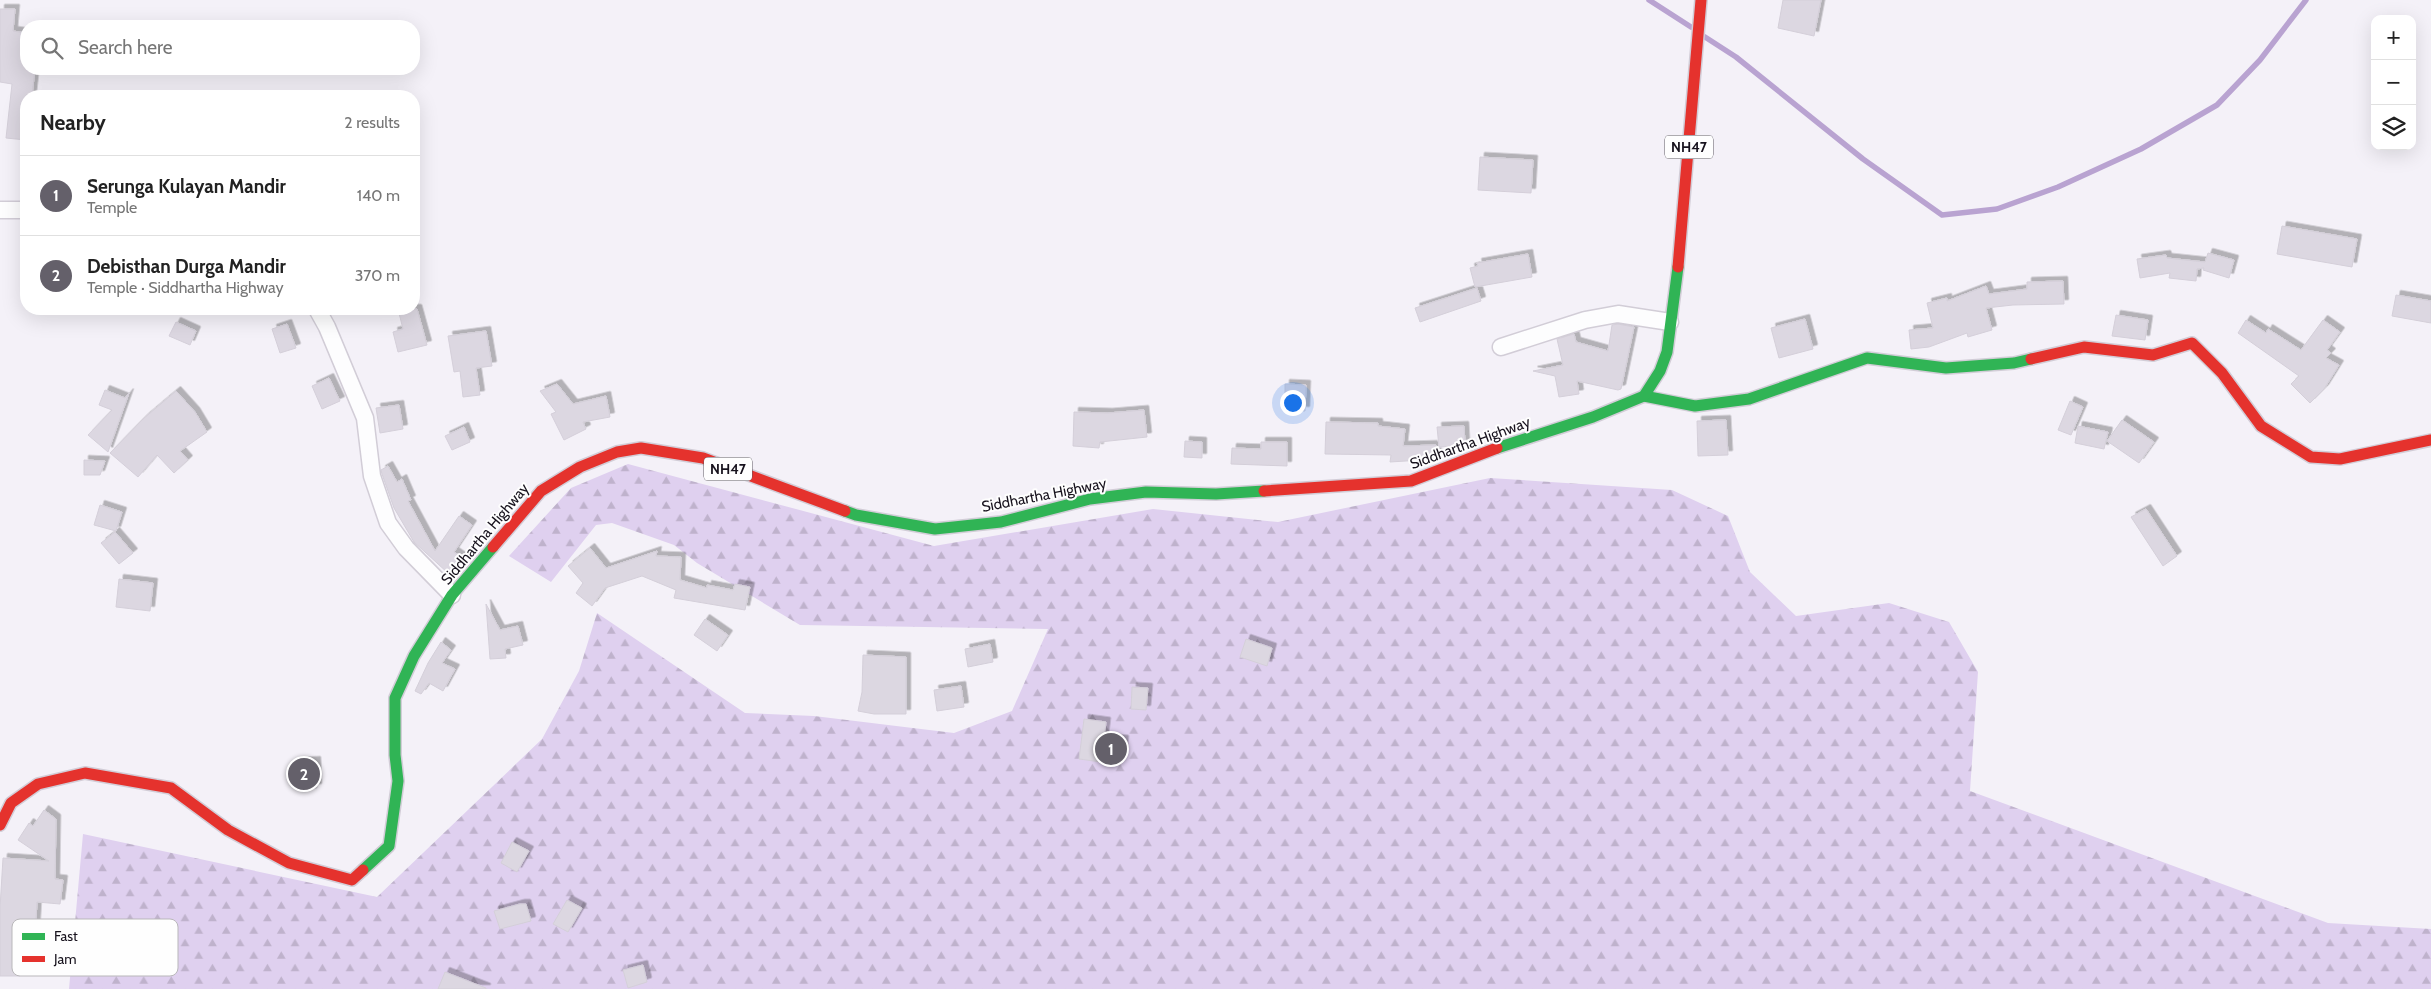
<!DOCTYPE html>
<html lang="en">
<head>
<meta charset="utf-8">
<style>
	body { margin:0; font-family:Cabin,sans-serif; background:#f6f6f6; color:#222 }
	.controls { position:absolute; right:15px; top:15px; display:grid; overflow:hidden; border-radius:10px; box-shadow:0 5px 20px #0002 }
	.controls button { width:45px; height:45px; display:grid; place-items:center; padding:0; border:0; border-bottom:1px solid #e0e0e0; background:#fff; color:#222; font:25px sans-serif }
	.you { position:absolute; left:1292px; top:402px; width:18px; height:18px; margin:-12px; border:4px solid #fff; border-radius:50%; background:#1a73e8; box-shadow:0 0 0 8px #1a73e833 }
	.badge { display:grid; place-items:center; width:32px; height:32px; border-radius:50%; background:#64606a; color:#fff; font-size:16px; font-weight:700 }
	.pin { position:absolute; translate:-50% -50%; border:2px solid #fff; box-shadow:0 1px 5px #0006 }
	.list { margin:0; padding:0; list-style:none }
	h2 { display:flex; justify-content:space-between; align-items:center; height:65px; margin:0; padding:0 20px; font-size:21px }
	h2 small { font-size:16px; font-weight:400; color:#767676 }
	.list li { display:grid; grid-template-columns:32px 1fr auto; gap:15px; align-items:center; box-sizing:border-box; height:80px; padding:0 20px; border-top:1px solid #e0e0e0 }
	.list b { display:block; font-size:19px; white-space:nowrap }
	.list p { margin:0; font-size:16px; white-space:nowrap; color:#767676 }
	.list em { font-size:16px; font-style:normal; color:#767676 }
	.icon { flex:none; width:28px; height:28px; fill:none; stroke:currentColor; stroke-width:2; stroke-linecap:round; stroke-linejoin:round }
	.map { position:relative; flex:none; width:2431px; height:989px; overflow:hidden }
	.search { position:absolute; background:#fff; box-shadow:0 5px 20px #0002; left:20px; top:20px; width:400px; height:55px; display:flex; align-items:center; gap:12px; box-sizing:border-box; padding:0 18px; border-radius:20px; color:#767676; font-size:19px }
	.panel { position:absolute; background:#fff; box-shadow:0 5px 20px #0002; left:20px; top:90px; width:400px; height:225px; border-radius:20px }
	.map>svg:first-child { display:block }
</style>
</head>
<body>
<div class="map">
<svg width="2431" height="989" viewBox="0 0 2431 989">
	<defs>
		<pattern id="forest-firs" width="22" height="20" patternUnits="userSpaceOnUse" patternTransform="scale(1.25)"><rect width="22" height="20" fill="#dfd0ef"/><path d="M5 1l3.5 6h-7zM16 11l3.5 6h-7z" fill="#bfb2cc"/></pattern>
		<filter id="shadow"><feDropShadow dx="4.5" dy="-4.5" stdDeviation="0" flood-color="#0004"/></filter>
	</defs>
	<rect width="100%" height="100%" fill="#f4f1f8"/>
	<path fill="url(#forest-firs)" d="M 628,464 L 934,546 L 1153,509 L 1278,522 L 1490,478 L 1672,490 L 1728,516 L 1750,572 L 1796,616 L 1889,603 L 1949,622 L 1978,672 L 1970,791 L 2328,923 L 2431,929 L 2431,989 L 69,989 L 83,834 L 377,897 L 542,739 L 579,671 L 597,613 L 745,713 L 814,716 L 954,733 L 1012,711 L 1048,629 L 800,625 L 697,563 L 674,545 L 612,523 L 596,525 L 551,582 L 509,556 L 571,488 Z"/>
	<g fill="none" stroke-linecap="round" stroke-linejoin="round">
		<g stroke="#b9a3d1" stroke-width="5.5">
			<path d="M 1649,0 L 1691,27"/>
			<path d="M 1705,37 L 1736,57 L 1863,159 L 1942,215 L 1997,209 L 2058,187 L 2141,149 L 2217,105 L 2260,60 L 2306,0"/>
		</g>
	</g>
	<g fill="#dcd7e1" stroke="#d4cfd9" filter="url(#shadow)">
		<path d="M 1783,0 L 1821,0 L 1814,36 L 1778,28 Z"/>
		<path d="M 0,9 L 15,9 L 13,31 L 26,33 L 26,69 L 35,69 L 32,95 L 26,95 L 26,140 L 6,138 L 12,84 L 0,82 Z"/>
		<path d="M 1480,157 L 1533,160 L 1531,193 L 1478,190 Z"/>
		<path d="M 2282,226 L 2357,239 L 2352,267 L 2277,254 Z"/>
		<path d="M 2208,253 L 2234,260 L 2229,278 L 2203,270 L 2204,268 L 2197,269 L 2196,281 L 2169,278 L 2170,273 L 2140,278 L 2137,259 L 2166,255 L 2167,258 L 2205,262 Z"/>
		<path d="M 1528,254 L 1532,277 L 1475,287 L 1470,268 L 1478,266 L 1477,263 Z"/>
		<path d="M 2063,281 L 2064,304 L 2013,305 L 1986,308 L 1992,330 L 1968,337 L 1967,333 L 1929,347 L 1911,349 L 1909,330 L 1933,328 L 1927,303 L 1947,298 L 1947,301 L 1986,286 L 1989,294 L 2027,289 L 2027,282 Z"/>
		<path d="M 1477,288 L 1481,301 L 1420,322 L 1415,308 Z"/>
		<path d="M 2396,295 L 2431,301 L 2431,323 L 2392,316 Z"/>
		<path d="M 398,309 L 417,309 L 427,345 L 398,352 L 393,332 L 403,329 Z"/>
		<path d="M 2116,315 L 2148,320 L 2145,340 L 2112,336 Z"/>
		<path d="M 1805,319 L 1813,349 L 1779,358 L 1771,328 Z"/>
		<path d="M 2246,320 L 2266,333 L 2268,329 L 2301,350 L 2323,320 L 2340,332 L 2327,350 L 2331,353 L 2326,358 L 2339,365 L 2324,389 L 2310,403 L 2291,384 L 2299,376 L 2238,333 Z"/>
		<path d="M 176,322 L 196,331 L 190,345 L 169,336 Z"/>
		<path d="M 287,324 L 296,348 L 280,353 L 272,329 Z"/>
		<path d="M 1618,324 L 1634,327 L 1621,389 L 1618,390 L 1577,381 L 1579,394 L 1559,397 L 1555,376 L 1533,371 L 1563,365 L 1557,339 L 1574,334 L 1576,342 L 1608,351 L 1612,325 Z"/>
		<path d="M 486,331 L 492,366 L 476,368 L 480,395 L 463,397 L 460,371 L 454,372 L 448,336 Z"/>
		<path d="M 329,378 L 340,401 L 322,409 L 312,386 Z"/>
		<path d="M 557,384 L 573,404 L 606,396 L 610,417 L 583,422 L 586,429 L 564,440 L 551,414 L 556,412 L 540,391 Z"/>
		<path d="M 1285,384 L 1306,385 L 1305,411 L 1285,410 Z"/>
		<path d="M 105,390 L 125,398 L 129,393 L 108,452 L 88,435 L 112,410 L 99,405 Z"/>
		<path d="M 176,391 L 195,412 L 207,432 L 180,451 L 188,460 L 174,473 L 157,455 L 138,477 L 110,453 L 143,419 Z"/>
		<path d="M 2070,401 L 2083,407 L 2071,435 L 2058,430 Z"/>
		<path d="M 399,405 L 403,429 L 380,433 L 376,408 Z"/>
		<path d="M 1144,410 L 1147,437 L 1100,442 L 1099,448 L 1073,446 L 1074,412 L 1108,413 Z"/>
		<path d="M 1726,420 L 1728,455 L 1698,456 L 1697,421 Z"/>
		<path d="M 2122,420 L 2154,442 L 2139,463 L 2107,441 Z"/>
		<path d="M 1326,422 L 1378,423 L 1378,426 L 1405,429 L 1403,446 L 1436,445 L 1437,454 L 1422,460 L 1390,462 L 1391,455 L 1325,454 Z"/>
		<path d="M 1464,426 L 1465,443 L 1456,446 L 1439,447 L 1437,427 Z"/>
		<path d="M 2078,426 L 2108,432 L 2104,449 L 2075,443 Z"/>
		<path d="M 464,427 L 470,442 L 452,450 L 445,436 Z"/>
		<path d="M 1185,441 L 1202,442 L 1202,458 L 1184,457 Z"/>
		<path d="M 1261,442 L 1287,442 L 1287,466 L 1231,464 L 1232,448 L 1261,449 Z"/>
		<path d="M 84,460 L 105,461 L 100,475 L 84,475 Z"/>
		<path d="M 388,466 L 397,482 L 402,479 L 411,500 L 408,501 L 435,551 L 459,516 L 472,525 L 454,552 L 463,558 L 449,574 L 414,542 L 394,508 L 382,474 L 381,470 Z"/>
		<path d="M 100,505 L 122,512 L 116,531 L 94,525 Z"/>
		<path d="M 2146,509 L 2177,556 L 2163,566 L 2131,517 Z"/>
		<path d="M 115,532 L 133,553 L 119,564 L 101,543 Z"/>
		<path d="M 590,548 L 606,568 L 657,551 L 656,556 L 681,557 L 680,580 L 707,588 L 707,585 L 733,590 L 735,584 L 750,587 L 745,610 L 674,598 L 676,590 L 642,576 L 605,588 L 592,606 L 576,593 L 583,583 L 568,566 Z"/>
		<path d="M 119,579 L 153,583 L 150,611 L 116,607 Z"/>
		<path d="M 486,604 L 500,630 L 518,626 L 523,645 L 505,649 L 506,658 L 490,659 Z"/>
		<path d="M 705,619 L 728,635 L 717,651 L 694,635 Z"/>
		<path d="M 1246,639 L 1272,648 L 1267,666 L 1240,657 Z"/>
		<path d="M 441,642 L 451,650 L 442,663 L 455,669 L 443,691 L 429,683 L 421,694 L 415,691 L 428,663 Z"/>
		<path d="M 990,644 L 993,662 L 968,667 L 965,649 Z"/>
		<path d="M 863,655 L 906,657 L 906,714 L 874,714 L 858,711 L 862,692 Z"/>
		<path d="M 961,686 L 964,707 L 937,711 L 934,690 Z"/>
		<path d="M 1132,687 L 1148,688 L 1146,710 L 1131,709 Z"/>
		<path d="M 1084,719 L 1106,722 L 1104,738 L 1124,740 L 1122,760 L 1102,759 L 1101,762 L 1079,759 Z"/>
		<path d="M 316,761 L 317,788 L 296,788 L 295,762 Z"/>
		<path d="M 44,810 L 56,819 L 55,879 L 63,880 L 60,904 L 37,902 L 34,953 L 56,954 L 56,969 L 20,968 L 20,976 L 0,976 L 0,908 L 3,858 L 49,861 L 18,840 L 29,823 L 33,826 Z"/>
		<path d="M 512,842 L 529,851 L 517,872 L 501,863 Z"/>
		<path d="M 567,900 L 582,908 L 568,932 L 553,924 Z"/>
		<path d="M 520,904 L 526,904 L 531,921 L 500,929 L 494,911 Z"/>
		<path d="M 643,965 L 647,982 L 628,988 L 623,970 Z"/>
		<path d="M 445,972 L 486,988 L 486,989 L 438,989 Z"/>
	</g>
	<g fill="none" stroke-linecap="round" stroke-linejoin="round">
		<g stroke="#d2cdd7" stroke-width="19">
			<g id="street">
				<path d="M 0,210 L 26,210"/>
				<path d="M 317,309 L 327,327 L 365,418 L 372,476 L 388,523 L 406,548 L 452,595"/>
				<path d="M 1501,347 L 1585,320 L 1618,314 L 1670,322"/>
			</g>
		</g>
		<g stroke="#d2cdd7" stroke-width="14">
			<g id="fast">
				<path d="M 1644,396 L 1695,406 L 1749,399 L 1867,358 L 1946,368 L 2014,363 L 2031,359"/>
				<path d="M 1497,448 L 1593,417 L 1644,396 L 1660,371 L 1667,352 L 1678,267"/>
				<path d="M 845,511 L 856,515 L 935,529 L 1001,522 L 1090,499 L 1146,492 L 1216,494 L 1264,491"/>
				<path d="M 363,870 L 389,846 L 398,781 L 395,755 L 395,698 L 414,656 L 452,595 L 493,547"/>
			</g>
		</g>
		<g stroke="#d2cdd7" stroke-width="14">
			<g id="jam">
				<path d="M 1678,267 L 1701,0"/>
				<path d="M 2031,359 L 2084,347 L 2153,355 L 2192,343 L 2222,373 L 2261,426 L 2311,457 L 2340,459 L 2431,440"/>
				<path d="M 1264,491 L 1411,481 L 1497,448"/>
				<path d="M 493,547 L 541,491 L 580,467 L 617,452 L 641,448 L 703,458 L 845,511"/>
				<path d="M 0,825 L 11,803 L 38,784 L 85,773 L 171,788 L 228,830 L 289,863 L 352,880 L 363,870"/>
			</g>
		</g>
		<use href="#street" stroke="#fdfdfe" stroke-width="16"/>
		<use href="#fast" stroke="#30b455" stroke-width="11"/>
		<use href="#jam" stroke="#e5322d" stroke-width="11"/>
	</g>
	<g text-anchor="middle" stroke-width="4" stroke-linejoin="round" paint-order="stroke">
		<g fill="#fefefe" stroke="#5c5960" stroke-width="1">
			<rect x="1665" y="135.5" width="48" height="23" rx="4"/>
			<rect x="704" y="457.5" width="48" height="23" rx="4"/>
		</g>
		<g font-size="14" font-weight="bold" fill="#17121d">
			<text x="1689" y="152">NH47</text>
			<text x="728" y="474">NH47</text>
		</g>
		<g font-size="15" fill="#17121d" stroke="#fefefe">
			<text transform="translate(1470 443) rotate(-20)" y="5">Siddhartha Highway</text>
			<text transform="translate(1044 495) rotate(-11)" y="5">Siddhartha Highway</text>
			<text transform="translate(485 534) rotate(-50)" y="5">Siddhartha Highway</text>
		</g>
	</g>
	<rect x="12" y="919" width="166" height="57" rx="8" fill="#fefefe" stroke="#b9b7ba" stroke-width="1"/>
	<rect x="22" y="933" width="23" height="7" fill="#30b455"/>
	<rect x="22" y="956" width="23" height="6" fill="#e5322d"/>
	<g font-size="14" fill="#17121d">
		<text x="54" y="941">Fast</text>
		<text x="54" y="964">Jam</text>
	</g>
</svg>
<div class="controls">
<button>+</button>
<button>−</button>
<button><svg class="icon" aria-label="layers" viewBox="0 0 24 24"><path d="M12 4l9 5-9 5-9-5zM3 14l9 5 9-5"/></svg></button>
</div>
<div class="you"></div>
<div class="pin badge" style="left:1111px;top:749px">1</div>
<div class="pin badge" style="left:304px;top:774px">2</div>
<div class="search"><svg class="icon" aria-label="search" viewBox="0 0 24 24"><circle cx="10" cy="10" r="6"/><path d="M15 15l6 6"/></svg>Search here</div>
<section class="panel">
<h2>Nearby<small>2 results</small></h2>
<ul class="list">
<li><span class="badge">1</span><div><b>Serunga Kulayan Mandir</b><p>Temple</p></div><em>140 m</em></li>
<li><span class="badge">2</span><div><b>Debisthan Durga Mandir</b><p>Temple · Siddhartha Highway</p></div><em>370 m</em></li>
</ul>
</section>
</div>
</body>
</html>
